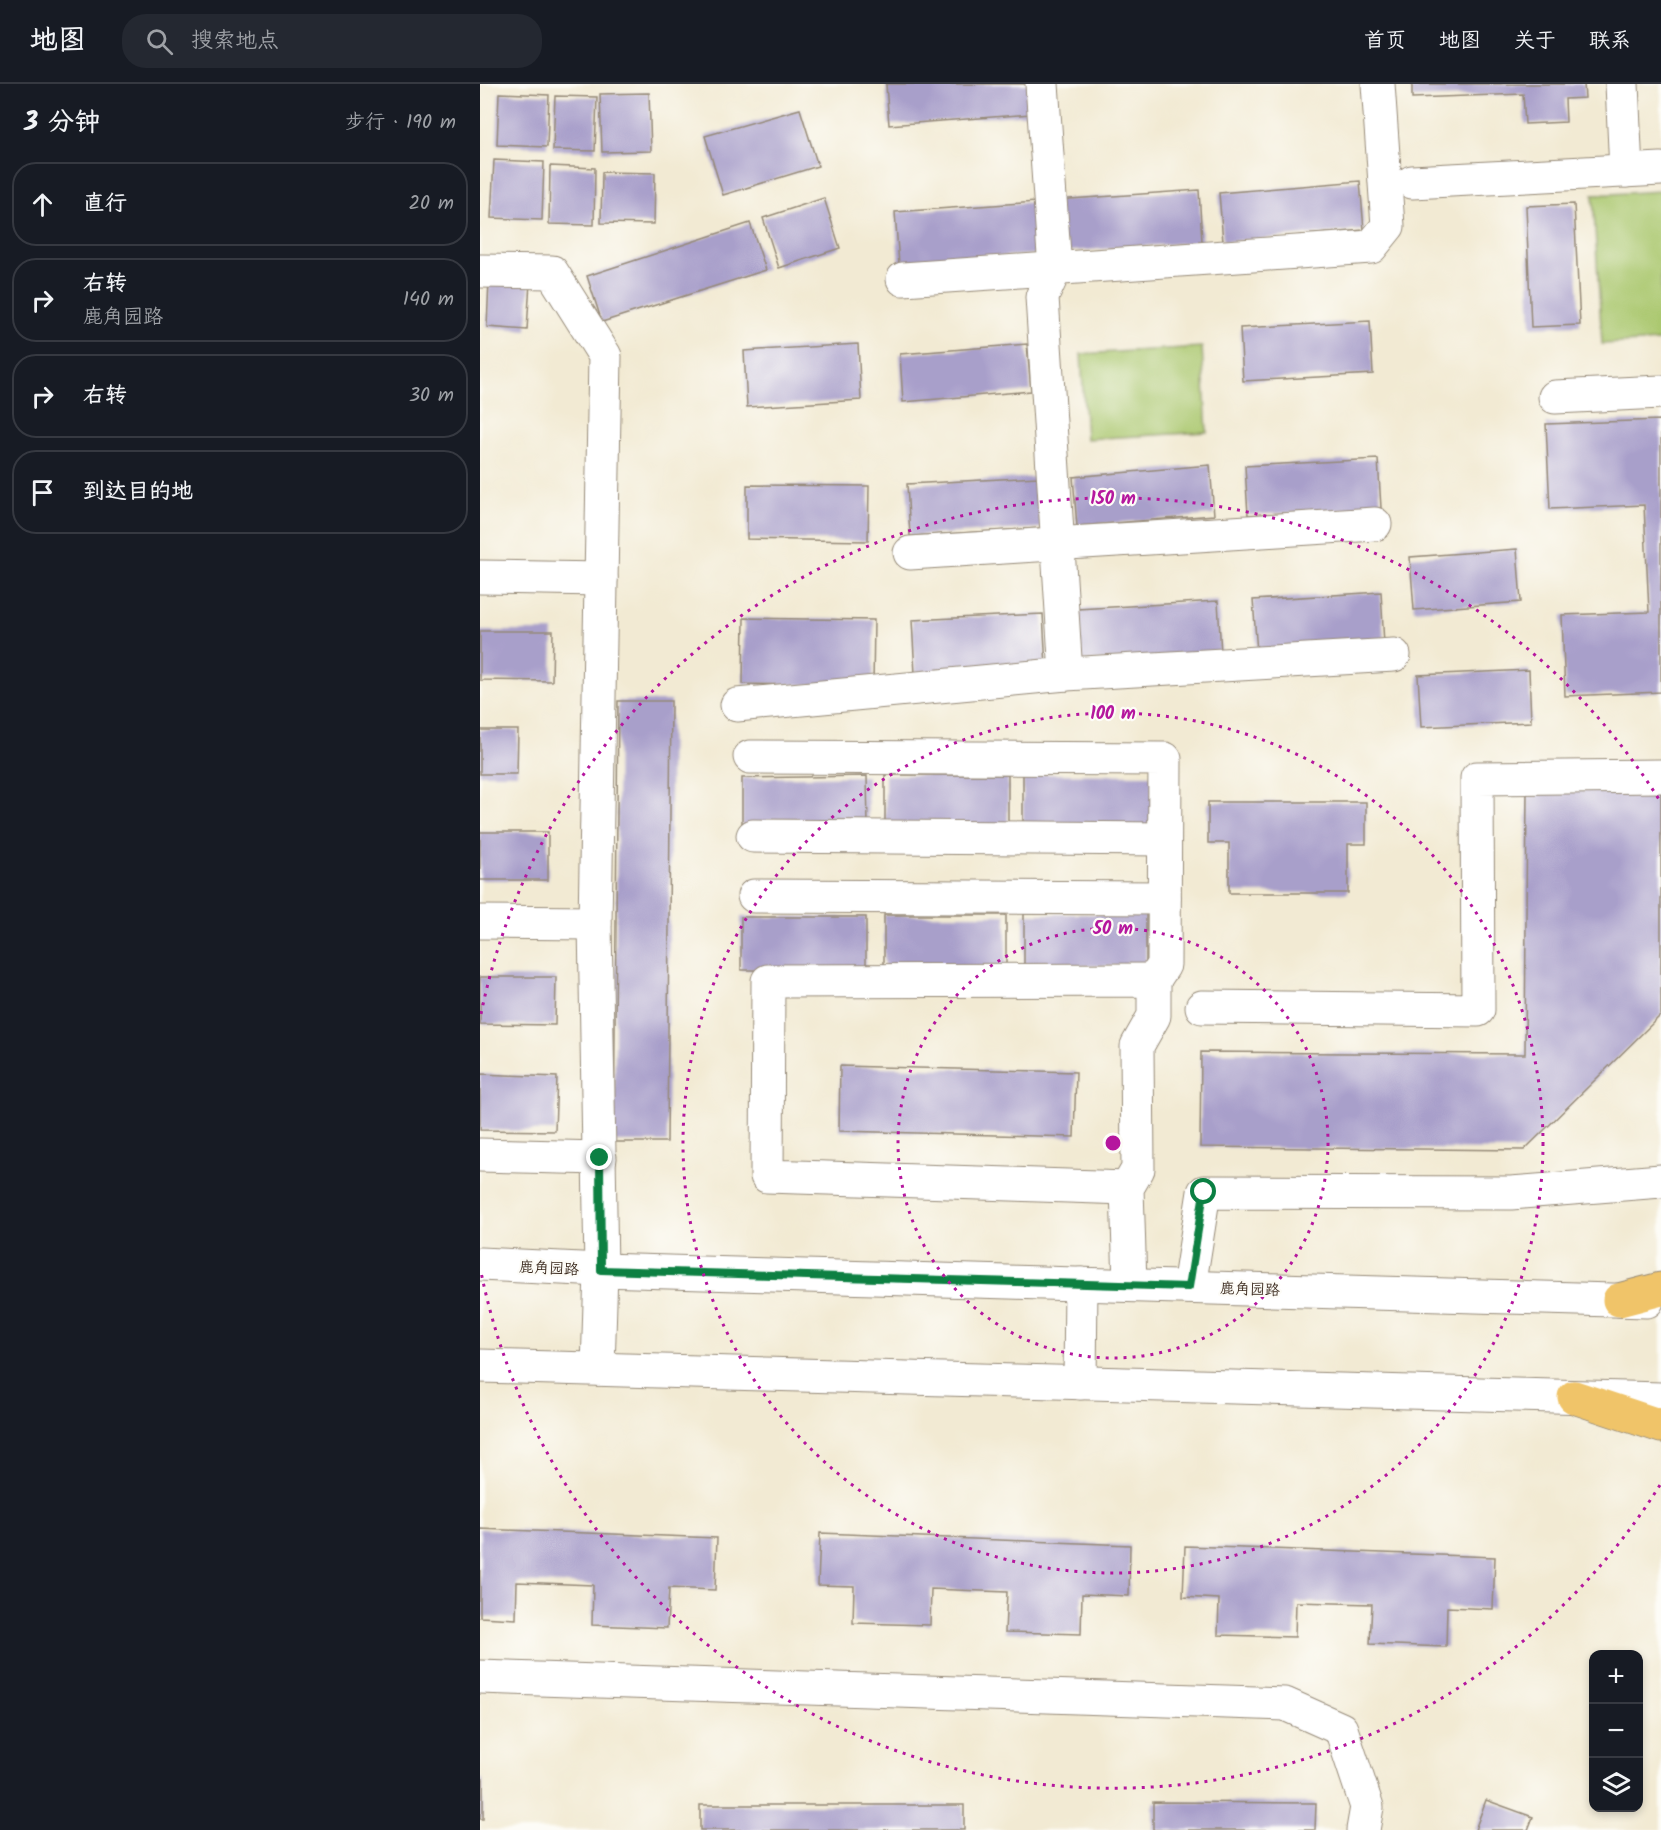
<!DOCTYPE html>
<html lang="zh">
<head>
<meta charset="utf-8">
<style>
	body { margin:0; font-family:Kalam,"LXGW WenKai TC",sans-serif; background:#242831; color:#f1f3f6 }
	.controls { position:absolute; right:18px; bottom:18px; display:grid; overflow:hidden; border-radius:12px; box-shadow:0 3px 9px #0003 }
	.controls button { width:54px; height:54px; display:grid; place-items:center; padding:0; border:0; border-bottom:2px solid #363941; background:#171b24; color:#f1f3f6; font:30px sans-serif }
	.stop { position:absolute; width:18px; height:18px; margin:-14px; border:4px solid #0b8043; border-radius:50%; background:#fff }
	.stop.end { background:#0b8043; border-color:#fff; box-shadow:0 2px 6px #0008 }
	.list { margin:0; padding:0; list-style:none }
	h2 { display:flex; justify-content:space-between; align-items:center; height:78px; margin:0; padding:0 24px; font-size:26px }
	h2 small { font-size:20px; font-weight:400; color:#9ea1a6 }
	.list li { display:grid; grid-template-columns:39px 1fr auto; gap:18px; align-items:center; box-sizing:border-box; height:84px; margin:0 12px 12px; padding:0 12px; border:2px solid #363941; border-radius:24px }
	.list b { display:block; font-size:22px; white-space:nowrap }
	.list p { margin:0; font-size:20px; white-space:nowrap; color:#9ea1a6 }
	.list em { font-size:20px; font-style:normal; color:#9ea1a6 }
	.icon { flex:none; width:33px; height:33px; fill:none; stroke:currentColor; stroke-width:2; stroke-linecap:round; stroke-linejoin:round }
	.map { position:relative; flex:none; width:1181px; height:1746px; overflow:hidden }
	header { display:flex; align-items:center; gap:36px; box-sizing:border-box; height:84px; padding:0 30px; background:#171b24; border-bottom:2px solid #363941 }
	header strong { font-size:28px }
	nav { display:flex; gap:33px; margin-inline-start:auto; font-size:21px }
	.search { width:420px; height:54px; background:#242831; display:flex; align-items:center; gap:15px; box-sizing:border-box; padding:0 21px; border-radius:24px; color:#9ea1a6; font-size:22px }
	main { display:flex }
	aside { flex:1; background:#171b24 }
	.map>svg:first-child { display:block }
</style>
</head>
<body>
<header>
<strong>地图</strong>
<div class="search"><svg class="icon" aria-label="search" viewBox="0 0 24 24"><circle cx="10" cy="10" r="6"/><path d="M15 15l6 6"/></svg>搜索地点</div>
<nav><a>首页</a><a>地图</a><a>关于</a><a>联系</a></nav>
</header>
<main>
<aside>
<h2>3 分钟<small>步行 · 190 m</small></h2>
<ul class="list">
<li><svg class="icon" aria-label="ahead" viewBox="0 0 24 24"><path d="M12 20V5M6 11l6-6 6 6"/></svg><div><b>直行</b></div><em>20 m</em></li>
<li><svg class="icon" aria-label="right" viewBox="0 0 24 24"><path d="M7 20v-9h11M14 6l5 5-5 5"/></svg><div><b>右转</b><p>鹿角园路</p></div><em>140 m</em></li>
<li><svg class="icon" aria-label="right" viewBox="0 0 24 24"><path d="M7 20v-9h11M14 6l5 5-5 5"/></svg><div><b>右转</b></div><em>30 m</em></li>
<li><svg class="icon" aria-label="arrive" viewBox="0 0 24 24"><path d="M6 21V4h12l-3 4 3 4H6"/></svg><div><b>到达目的地</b></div></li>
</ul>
</aside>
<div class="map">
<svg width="1181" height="1746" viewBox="0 0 1181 1746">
	<rect width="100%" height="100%" fill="#fdfcf7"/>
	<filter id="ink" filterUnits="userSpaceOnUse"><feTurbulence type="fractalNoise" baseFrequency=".0167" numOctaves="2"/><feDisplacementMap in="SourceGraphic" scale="12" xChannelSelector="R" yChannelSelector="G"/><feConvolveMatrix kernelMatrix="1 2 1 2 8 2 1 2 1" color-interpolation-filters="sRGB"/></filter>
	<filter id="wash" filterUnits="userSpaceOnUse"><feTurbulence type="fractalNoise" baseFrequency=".008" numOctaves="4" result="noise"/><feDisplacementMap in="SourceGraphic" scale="24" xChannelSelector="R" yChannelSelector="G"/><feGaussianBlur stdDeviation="1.35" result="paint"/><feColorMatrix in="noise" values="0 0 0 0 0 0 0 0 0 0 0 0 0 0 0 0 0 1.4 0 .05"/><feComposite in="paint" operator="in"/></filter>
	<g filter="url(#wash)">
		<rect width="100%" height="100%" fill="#f2ead3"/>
		<g fill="#abc870" stroke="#737947" stroke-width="1.5">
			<path d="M 1181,107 L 1181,257 L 1122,260 L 1113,111 Z"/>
			<path d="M 722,263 L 727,348 L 606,355 L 601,270 Z"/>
		</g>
		<g id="blocks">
			<g fill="#a89fca">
				<path d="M 406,0 L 549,0 L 551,30 L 409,41 Z"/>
				<path d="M 932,0 L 1104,0 L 1105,14 L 1085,15 L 1086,38 L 1045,40 L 1043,10 L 932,14 Z"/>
				<path d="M 19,9 L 69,11 L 67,63 L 17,61 Z"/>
				<path d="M 169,9 L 171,67 L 122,68 L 120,10 Z"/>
				<path d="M 75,12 L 117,13 L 115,67 L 73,66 Z"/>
				<path d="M 320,25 L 338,82 L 243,111 L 225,52 Z"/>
				<path d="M 14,76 L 64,78 L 62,136 L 11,134 Z"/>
				<path d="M 70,82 L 115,84 L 114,141 L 69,140 Z"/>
				<path d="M 122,88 L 175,89 L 174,140 L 121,139 Z"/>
				<path d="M 880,97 L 884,146 L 743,158 L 739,109 Z"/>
				<path d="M 719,106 L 722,158 L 580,168 L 576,116 Z"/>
				<path d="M 344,114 L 360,164 L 299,184 L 283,134 Z"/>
				<path d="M 556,118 L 560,170 L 419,180 L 415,128 Z"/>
				<path d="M 1094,120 L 1100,241 L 1051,243 L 1046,122 Z"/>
				<path d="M 270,139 L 286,186 L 122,238 L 107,192 Z"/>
				<path d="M 9,196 L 50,198 L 47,246 L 7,243 Z"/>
				<path d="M 890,237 L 893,290 L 763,297 L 760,244 Z"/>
				<path d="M 378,260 L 381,316 L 267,323 L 264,267 Z"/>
				<path d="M 547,260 L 551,307 L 423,318 L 420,270 Z"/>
				<path d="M 1181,336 L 1181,608 L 1085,612 L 1082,531 L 1169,528 L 1164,421 L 1070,425 L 1066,340 Z"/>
				<path d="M 898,375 L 901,424 L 768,431 L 765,382 Z"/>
				<path d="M 730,381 L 734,431 L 597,442 L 593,393 Z"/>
				<path d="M 558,393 L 561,444 L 430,452 L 427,400 Z"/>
				<path d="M 267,401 L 389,402 L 388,457 L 267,455 Z"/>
				<path d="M 1037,465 L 1041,518 L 934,526 L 930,473 Z"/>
				<path d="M 901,508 L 904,560 L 777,568 L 773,516 Z"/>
				<path d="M 738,517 L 741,570 L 600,578 L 597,525 Z"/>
				<path d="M 563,530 L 566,583 L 435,590 L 432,536 Z"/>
				<path d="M 264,534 L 394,536 L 393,602 L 263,600 Z"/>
				<path d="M 0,547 L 73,547 L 72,597 L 0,596 Z"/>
				<path d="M 1049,586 L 1051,638 L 941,643 L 938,591 Z"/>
				<path d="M 138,617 L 191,617 L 187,1058 L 134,1058 Z"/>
				<path d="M 0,646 L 38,646 L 37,690 L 0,690 Z"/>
				<path d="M 543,690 L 672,691 L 672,744 L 543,743 Z"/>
				<rect x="405" y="691" width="123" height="52"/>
				<path d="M 387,692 L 388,742 L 262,743 L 262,694 Z"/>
				<path d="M 1047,704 L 1181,705 L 1181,931 L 1044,1066 L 720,1063 L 721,968 L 1045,970 Z"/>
				<path d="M 728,718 L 886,718 L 886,760 L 868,760 L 868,809 L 749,809 L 749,759 L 728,759 Z"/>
				<rect x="0" y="748" width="68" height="48"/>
				<rect x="544" y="830" width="122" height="52"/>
				<rect x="404" y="831" width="122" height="53"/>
				<rect x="261" y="833" width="125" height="53"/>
				<path d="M 0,893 L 76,893 L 75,941 L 0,940 Z"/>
				<path d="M 360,982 L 596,988 L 594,1053 L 359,1047 Z"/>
				<path d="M 0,990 L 77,993 L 75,1047 L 0,1046 Z"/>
				<path d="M 0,1445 L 237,1454 L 235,1506 L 189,1504 L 187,1544 L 112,1541 L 113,1501 L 37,1498 L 36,1535 L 0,1533 Z"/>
				<path d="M 340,1449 L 650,1461 L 649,1512 L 602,1510 L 601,1550 L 525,1548 L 527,1508 L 451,1505 L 450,1541 L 373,1539 L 374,1502 L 338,1501 Z"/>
				<path d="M 705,1462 L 1015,1473 L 1013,1525 L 967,1523 L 966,1563 L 890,1560 L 892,1520 L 816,1518 L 815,1553 L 738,1551 L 739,1515 L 703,1513 Z"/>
				<rect x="0" y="1695" width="3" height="40"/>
				<path d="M 1006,1716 L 1053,1733 L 1048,1746 L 995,1746 Z"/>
				<path d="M 673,1718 L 836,1719 L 835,1746 L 673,1746 Z"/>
				<rect x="220" y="1721" width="264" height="25"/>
			</g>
		</g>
	</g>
	<g filter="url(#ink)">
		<use href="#blocks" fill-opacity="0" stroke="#968a78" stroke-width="1.5"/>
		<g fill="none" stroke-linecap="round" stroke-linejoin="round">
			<g stroke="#968a78" stroke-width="35">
				<g id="minor">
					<path d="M 1142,0 L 1146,87"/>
					<path d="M 932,98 L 1181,85"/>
					<path d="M 0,187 L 72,188 L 125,272 L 115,839 L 121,1186 L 118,1285"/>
					<path d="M 423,195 L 891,163 L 908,142 L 898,0"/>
					<path d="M 1075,313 L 1181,308"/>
					<path d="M 430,469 L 895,440"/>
					<path d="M 0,493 L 121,495"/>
					<path d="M 586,590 L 914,571"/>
					<path d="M 257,621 L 586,590 L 562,213 L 575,185 L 562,0"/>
					<path d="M 270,673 L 685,675 L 684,881 L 674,896"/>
					<path d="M 273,752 L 684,755"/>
					<path d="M 274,812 L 684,814"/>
					<path d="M 0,838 L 115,839"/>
					<path d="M 722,923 L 998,926 L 997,694 L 1181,692"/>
					<path d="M 0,1071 L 120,1074"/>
					<path d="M 647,1104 L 287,1092 L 288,897 L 674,896 L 674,932 L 657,962 L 658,1085 L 647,1104 L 650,1201"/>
					<path d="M 0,1180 L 121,1186 L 1167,1217"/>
					<path d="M 709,1203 L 724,1108 L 1031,1109 L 1181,1097"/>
					<path d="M 0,1282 L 1181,1315"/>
					<path d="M 600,1299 L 601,1200"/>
					<path d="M 0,1593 L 805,1620 L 861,1645 L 887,1723 L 883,1746"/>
				</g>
			</g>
			<g stroke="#968a78" stroke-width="35">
				<g id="major">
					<path d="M 1139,1216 L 1181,1205"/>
					<path d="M 1094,1313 L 1181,1342"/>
				</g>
			</g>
			<use href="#minor" stroke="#fff" stroke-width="33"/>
			<use href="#major" stroke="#f0c469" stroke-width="33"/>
		</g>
	</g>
	<g fill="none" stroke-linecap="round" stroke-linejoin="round" filter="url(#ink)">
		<path stroke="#0b8043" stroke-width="8" d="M 120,1074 L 121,1186 L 709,1203 L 724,1108"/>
	</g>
	<g fill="none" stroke="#b5179e" stroke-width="3" stroke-dasharray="3 6">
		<circle cx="633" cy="1059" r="215"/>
		<circle cx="633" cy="1059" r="430"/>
		<path d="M1180 1401A645 645 0 0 1 1 1188M1 930A645 645 0 0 1 1180 717"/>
	</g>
	<g text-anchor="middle" stroke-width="4.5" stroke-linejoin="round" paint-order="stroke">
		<g font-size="15" fill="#3b2a1e" stroke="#fdfcf7">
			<text transform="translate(69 1184) rotate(3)" y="5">鹿角园路</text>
			<text transform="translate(770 1205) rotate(2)" y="5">鹿角园路</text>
		</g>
	</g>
	<circle cx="633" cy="1059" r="9" fill="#b5179e" stroke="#fdfcf7" stroke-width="3"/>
	<g font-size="18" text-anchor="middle" font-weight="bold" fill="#b5179e" stroke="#fdfcf7" stroke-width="4.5" stroke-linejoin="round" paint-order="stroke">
		<text x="633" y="420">150 m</text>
		<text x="633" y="635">100 m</text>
		<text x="633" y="850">50 m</text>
	</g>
</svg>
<div class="controls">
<button>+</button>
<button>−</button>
<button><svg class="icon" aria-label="layers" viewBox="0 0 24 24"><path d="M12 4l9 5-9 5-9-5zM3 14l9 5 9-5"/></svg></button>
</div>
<div class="stop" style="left:724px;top:1108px"></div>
<div class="stop end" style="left:120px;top:1074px"></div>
</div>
</main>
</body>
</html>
